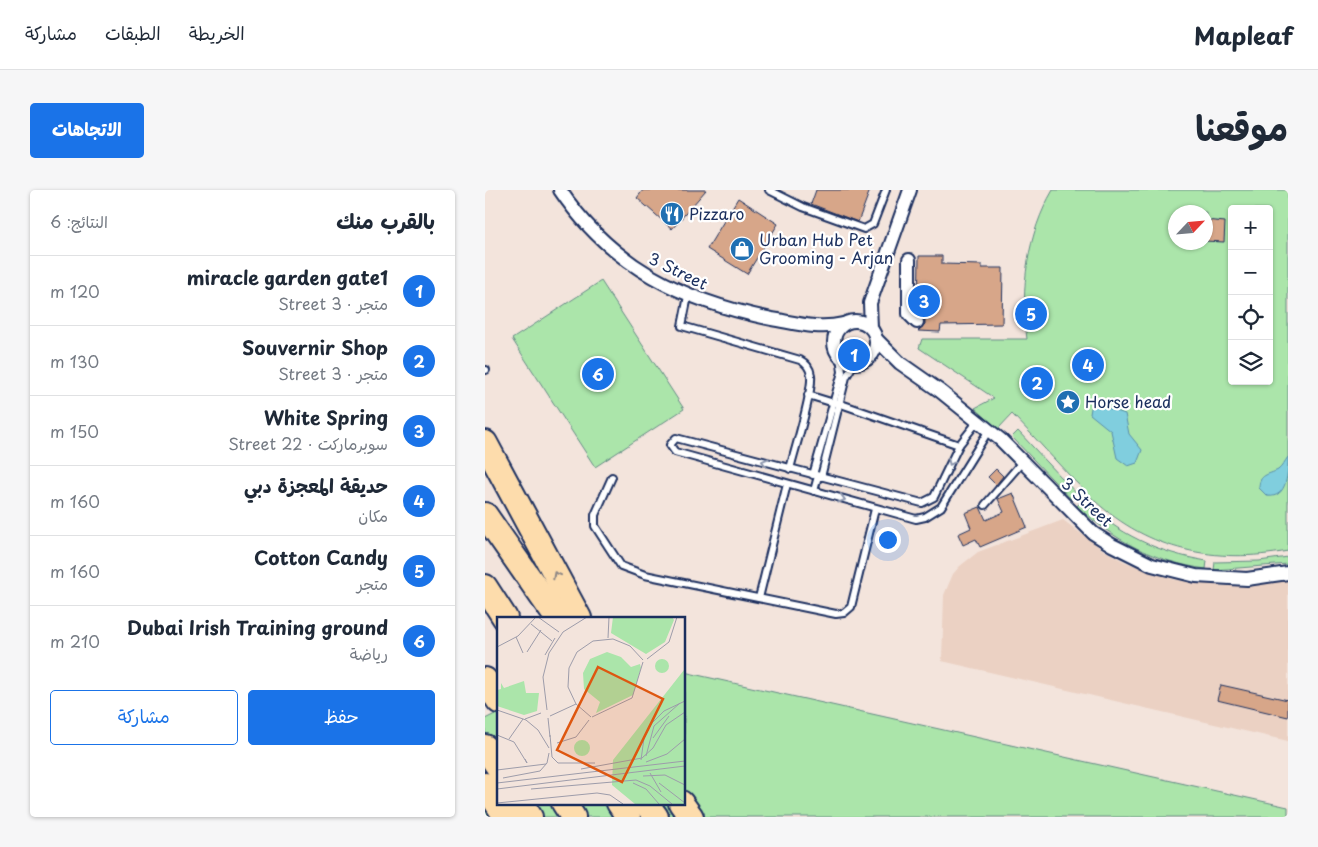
<!DOCTYPE html>
<html lang="ar">
<head>
<meta charset="utf-8">
<style>
	body { margin:0; font-family:"Playpen Sans","Playpen Sans Arabic",sans-serif; background:#f6f6f7; color:#1f2937; direction:rtl }
	.controls { position:absolute; right:15px; top:15px; display:grid; overflow:hidden; border-radius:5px; box-shadow:0 1px 4px #0004 }
	.controls button { width:45px; height:45px; display:grid; place-items:center; padding:0; border:0; border-bottom:1px solid #e0e1e3; background:#fff; color:#1f2937; font:25px sans-serif }
	.compass { position:absolute; left:683px; top:15px; width:45px; height:45px; border-radius:50%; background:#fff; box-shadow:0 1px 4px #0004; rotate:64deg }
	.you { position:absolute; left:402px; top:349px; width:18px; height:18px; margin:-12px; border:4px solid #fff; border-radius:50%; background:#1a73e8; box-shadow:0 0 0 8px #1a73e833 }
	.badge { display:grid; place-items:center; width:32px; height:32px; border-radius:50%; background:#1a73e8; color:#fff; font-size:16px; font-weight:700 }
	.pin { position:absolute; translate:-50% -50%; border:2px solid #fff; box-shadow:0 1px 5px #0006 }
	.list { margin:0; padding:0; list-style:none }
	h2 { display:flex; justify-content:space-between; align-items:center; height:65px; margin:0; padding:0 20px; font-size:21px }
	h2 small { font-size:16px; font-weight:400; color:#747a83 }
	.list li { display:grid; grid-template-columns:32px 1fr auto; gap:15px; align-items:center; box-sizing:border-box; height:70px; padding:0 20px; border-top:1px solid #e0e1e3 }
	.list b { display:block; font-size:19px; white-space:nowrap }
	.list p { margin:0; font-size:16px; white-space:nowrap; color:#747a83 }
	.list em { font-size:16px; font-style:normal; color:#747a83 }
	.actions { display:flex; gap:10px; padding:15px 20px }
	.actions a { flex:1; padding:11px 0; border:1px solid #1a73e8; border-radius:5px; text-align:center; font-size:18px; color:#1a73e8 }
	.actions .main { background:#1a73e8; color:#fff }
	.icon { flex:none; width:28px; height:28px; fill:none; stroke:currentColor; stroke-width:2; stroke-linecap:round; stroke-linejoin:round }
	.map { position:relative; flex:none; width:803px; height:627px; overflow:hidden; direction:ltr; border-radius:5px }
	header { display:flex; align-items:center; gap:30px; box-sizing:border-box; height:70px; padding:0 25px; background:#fff; border-bottom:1px solid #e0e1e3 }
	header strong { font-size:24px }
	nav { display:flex; gap:28px; margin-inline-start:auto; font-size:18px }
	.intro { display:flex; align-items:center; justify-content:space-between; box-sizing:border-box; height:120px; padding:0 30px }
	h1 { margin:0; font-size:35px }
	.button { padding:12px 22px; border-radius:5px; background:#1a73e8; color:#fff; font-size:18px; font-weight:700 }
	main { display:flex; gap:30px; padding:0 30px }
	aside { flex:1; background:#fff; border-radius:5px; box-shadow:0 1px 4px #0004 }
	.map>svg:first-child { display:block }
</style>
</head>
<body>
<header>
<strong>Mapleaf</strong>
<nav><a>الخريطة</a><a>الطبقات</a><a>مشاركة</a></nav>
</header>
<div class="intro"><h1>موقعنا</h1><a class="button">الاتجاهات</a></div>
<main>
<div class="map">
<svg width="803" height="627" viewBox="0 0 803 627">
	<rect width="100%" height="100%" fill="#f3e4dc"/>
	<filter id="ink" filterUnits="userSpaceOnUse"><feTurbulence type="fractalNoise" baseFrequency=".02" numOctaves="2"/><feDisplacementMap in="SourceGraphic" scale="10" xChannelSelector="R" yChannelSelector="G"/><feConvolveMatrix kernelMatrix="1 2 1 2 8 2 1 2 1" color-interpolation-filters="sRGB"/></filter>
	<g filter="url(#ink)">
		<path fill="#ebd1c3" d="M 578,330 L 618,360 L 640,372 L 687,389 L 736,396 L 761,395 L 803,389 L 803,551 L 457,471 L 459,405 L 468,384 L 475,376 L 493,362 Z"/>
		<g fill="#abe5aa" stroke="#638a84" fill-rule="evenodd">
			<path d="M 568,0 L 803,0 L 803,361 C 731,374 664,361 609,310 C 580,283 555,252 527,224 L 513,239 L 490,218 L 509,208 L 434,158 L 437,149 L 542,149 C 535,99 542,44 568,0 ZM 747,19 L 784,19 L 784,191 L 747,191 ZM 691,22 L 721,22 L 721,52 L 691,52 Z"/>
			<path d="M 116,91 L 199,219 L 110,277 L 27,149 Z"/>
			<path d="M 533,241 L 592,304 L 586,309 L 527,247 Z"/>
			<path d="M 597,310 C 633,344 673,363 722,371 L 721,379 C 671,372 629,351 592,316 Z"/>
			<path d="M 803,367 L 803,374 L 729,380 L 730,372 L 774,371 Z"/>
			<path d="M 199,482 L 803,617 L 803,627 L 0,627 L 0,529 L 14,522 L 14,613 L 199,613 Z"/>
		</g>
		<g fill="#80cede" stroke="#588eab">
			<path d="M 611,214 L 640,224 L 644,244 L 657,260 L 652,273 L 643,276 L 632,268 L 626,241 L 605,224 L 606,218 Z"/>
			<path d="M 803,267 C 803,281 803,309 782,306 L 774,298 C 774,284 783,285 793,280 C 797,277 800,271 803,267 Z"/>
		</g>
		<g fill="#d7a689" stroke="#1b2f5e">
			<path d="M 158,0 L 221,0 L 187,39 L 152,8 Z"/>
			<path d="M 331,0 L 385,0 L 373,32 L 326,14 Z"/>
			<path d="M 253,8 L 293,34 L 262,84 L 222,59 Z"/>
			<path d="M 720,30 L 740,32 L 739,52 L 720,51 Z"/>
			<path d="M 434,66 L 457,66 L 457,74 L 497,75 L 497,78 L 518,78 L 517,134 L 456,135 L 455,142 L 433,141 L 440,134 L 440,129 L 433,122 Z"/>
			<path d="M 511,279 L 518,286 L 511,295 L 503,287 Z"/>
			<path d="M 528,303 L 542,337 L 495,357 L 491,349 L 478,355 L 473,344 L 486,338 L 480,323 L 495,317 L 501,330 L 519,322 L 513,309 Z"/>
			<path d="M 736,495 L 803,510 L 803,527 L 732,510 Z"/>
		</g>
		<g fill="none" stroke-linecap="round" stroke-linejoin="round">
			<g stroke="#1b2f5e" stroke-width="10">
				<g id="lane">
					<path d="M 284,0 L 318,17 L 379,39 L 388,34 L 401,0"/>
					<path d="M 203,106 L 197,136 L 315,170 C 321,173 325,178 326,185 C 328,203 310,258 305,279"/>
					<path d="M 0,180 L 1,180"/>
					<path d="M 323,205 L 349,213"/>
					<path d="M 353,213 L 474,255"/>
					<path d="M 493,231 L 474,255 L 449,307 L 437,313 L 191,248 L 185,255 L 190,262 L 431,329 L 440,327 L 456,317 L 504,240"/>
					<path d="M 328,285 L 357,182 L 355,166"/>
					<path d="M 127,287 L 110,325 L 110,336 L 136,376 L 160,385 L 351,424 L 359,423 L 366,417 L 390,319"/>
					<path d="M 336,287 L 361,187 L 367,177 L 373,173"/>
					<path d="M 329,301 L 333,286"/>
					<path d="M 500,315 L 538,271"/>
					<path d="M 274,408 L 302,294"/>
				</g>
			</g>
			<g stroke="#1b2f5e" stroke-width="16">
				<g id="street">
					<path d="M 75,0 C 127,77 198,111 287,129 C 311,133 334,140 358,134"/>
					<path d="M 424,70 L 424,124 L 432,132"/>
					<circle cx="370" cy="152" r="21"/>
					<path d="M 386,138 L 385,113 L 425,0"/>
					<path d="M 391,149 L 415,173 L 455,201 L 516,250 L 608,343 L 627,355 L 667,375 L 711,386 L 762,389 L 803,383"/>
				</g>
			</g>
			<g stroke="#1b2f5e" stroke-width="28">
				<g id="highway">
					<path d="M 0,253 L 94,428"/>
					<path d="M 0,325 L 72,428"/>
					<path d="M 0,397 L 20,428"/>
					<path d="M 0,490 L 14,511"/>
					<path d="M 0,557 L 14,578"/>
					<path d="M 0,595 L 21,627"/>
					<path d="M 36,613 L 45,627"/>
					<path d="M 79,613 L 88,627"/>
					<path d="M 134,613 L 143,627"/>
					<path d="M 161,613 L 171,627"/>
					<path d="M 196,613 L 206,627"/>
				</g>
			</g>
			<use href="#lane" stroke="#fff" stroke-width="6"/>
			<use href="#street" stroke="#fff" stroke-width="12"/>
			<use href="#highway" stroke="#fddcac" stroke-width="24"/>
		</g>
		<defs><path id="oneway-chevron" d="M-2-3.5L2.5 0L-2 3.5" fill="none" stroke-width="1.6" stroke-linecap="round" stroke-linejoin="round" transform="scale(1.25)"/></defs>
		<g stroke="#8d97ae">
			<use href="#oneway-chevron" transform="translate(280 272) rotate(-165)"/>
			<use href="#oneway-chevron" transform="translate(466 272) rotate(116)"/>
			<use href="#oneway-chevron" transform="translate(357 309) rotate(16)"/>
		</g>
		<use stroke="#8c8685" href="#oneway-chevron" transform="translate(71 385) rotate(-118)"/>
	</g>
	<defs>
		<g id="restaurant-disc" transform="scale(1.25)"><circle r="9.5" fill="#1f6fb2" stroke="#fff"/><path d="M-5-6h1v4h1v-4h1v4h1v-4h1v5L-1.5 .5V6h-2V.5L-5-1ZM5-6V6H3V1.5H1.5Q1.5-4 5-6Z" fill="#fff"/></g>
		<g id="shop-disc" transform="scale(1.25)"><circle r="9.5" fill="#1f6fb2" stroke="#fff"/><path d="M-5-2.5h2.3a2.7 3.5 0 0 1 5.4 0H5L5.5 6h-11ZM-1.5-2.5h3a1.5 2.3 0 0 0-3 0Z" fill="#fff"/></g>
		<g id="sight-disc" transform="scale(1.25)"><circle r="9.5" fill="#1f6fb2" stroke="#fff"/><path d="M0-6L1.8-2.2L6-1.7L2.9 1.2L3.7 5.4L0 3.3L-3.7 5.4L-2.9 1.2L-6-1.7L-1.8-2.2Z" fill="#fff"/></g>
	</defs>
	<g fill-rule="evenodd">
		<use href="#restaurant-disc" x="187" y="24"/>
		<use href="#shop-disc" x="257" y="59"/>
		<use href="#sight-disc" x="583" y="212"/>
	</g>
	<g text-anchor="middle" stroke-width="4.5" stroke-linejoin="round" paint-order="stroke">
		<g font-size="16" fill="#1b2f5e" stroke="#fff" text-anchor="start">
			<text x="204" y="30">Pizzaro</text>
			<text x="274" y="56">Urban Hub Pet<tspan x="274" dy="18">Grooming - Arjan</tspan></text>
			<text x="600" y="218">Horse head</text>
		</g>
		<g font-size="16" fill="#1b2f5e" stroke="#fff">
			<text transform="translate(193 81) rotate(26)" y="6">3 Street</text>
			<text transform="translate(602 312) rotate(43)" y="6">3 Street</text>
		</g>
	</g>
	<g transform="translate(12 427)">
		<rect width="188" height="188" fill="#f3e4dc"/>
		<path d="M 116,0 L 175,0 L 177,3 L 168,25 L 149,37 L 114,16 ZM 110,35 L 124,40 L 134,50 L 143,47 L 144,51 L 136,78 L 99,96 L 103,85 L 87,72 L 86,56 L 93,42 ZM158 49a7 7 0 1 1 14 0a7 7 0 1 1-14 0ZM 187,53 L 187,187 L 138,187 L 115,168 L 116,143 ZM 27,64 L 29,76 L 42,76 L 40,94 L 27,98 L 0,89 L 0,73 L 4,72 L 4,66 L 7,71 ZM77 131a8 8 0 1 1 16 0a8 8 0 1 1-16 0Z" fill="#abe5aa"/>
		<path fill="none" stroke="#9d9caa" stroke-width="1" d="M 41,0 L 62,15M 34,7 L 55,24M 19,20 L 26,36M 111,21 L 112,0M 0,30 L 21,19 L 39,0M 30,35 L 44,13M 48,38 L 58,21M 150,42 L 172,25 L 180,0M 0,93 L 29,103 L 41,113 L 52,131M 50,93 L 46,60 L 52,36 L 66,15 L 90,0M 53,99 L 79,87M 94,100 L 79,87 L 71,70 L 72,51 L 80,35 L 96,24 L 116,22 L 133,29 L 146,43M 95,100 L 135,81 L 146,45M 51,101 L 53,120M 28,102 L 44,96M 0,118 L 17,125 L 30,146 L 28,142M 53,118 L 55,140 L 61,146 L 98,146M 156,121 L 172,99M 12,122 L 26,102M 60,126 L 79,120 L 92,103M 149,139 L 157,109 L 183,86M 144,143 L 147,121 L 155,106 L 167,94 L 188,84M 149,145 L 170,137 L 188,122M 84,152 L 145,141 L 156,131 L 169,108 L 188,95M 0,153 L 49,147M 153,156 L 164,175M 146,159 L 168,158 L 188,168M 6,161 L 43,154 L 50,146 L 52,136M 0,166 L 188,144M 136,166 L 149,172 L 162,187M 162,166 L 188,186M 0,172 L 188,149M 34,172 L 139,163 L 153,169 L 175,187M 0,186 L 100,176 L 113,178 L 126,187"/>
		<path fill="#de5710" fill-opacity="0.15" stroke="#de5710" stroke-width="2.5" d="M 101,50 L 166,82 L 125,165 L 60,133 Z"/>
		<rect width="188" height="188" fill="none" stroke="#1b2f5e" stroke-width="2.5"/>
	</g>
</svg>
<div class="controls">
<button>+</button>
<button>−</button>
<button><svg class="icon" aria-label="locate" viewBox="0 0 24 24"><circle cx="12" cy="12" r="6"/><path d="M12 2v4M12 18v4M2 12h4M18 12h4"/></svg></button>
<button><svg class="icon" aria-label="layers" viewBox="0 0 24 24"><path d="M12 4l9 5-9 5-9-5zM3 14l9 5 9-5"/></svg></button>
</div>
<svg class="compass" viewBox="-18 -18 36 36"><path d="M0-13l5 13h-10z" fill="#e53935"/><path d="M0 13l5-13h-10z" fill="#747a83"/></svg>
<div class="you"></div>
<div class="pin badge" style="left:369px;top:165px">1</div>
<div class="pin badge" style="left:552px;top:193px">2</div>
<div class="pin badge" style="left:439px;top:111px">3</div>
<div class="pin badge" style="left:603px;top:175px">4</div>
<div class="pin badge" style="left:546px;top:124px">5</div>
<div class="pin badge" style="left:113px;top:184px">6</div>
</div>
<aside>
<h2>بالقرب منك<small>النتائج: 6</small></h2>
<ul class="list">
<li><span class="badge">1</span><div><b>miracle garden gate1</b><p>متجر · 3 Street</p></div><em>120 m</em></li>
<li><span class="badge">2</span><div><b>Souvernir Shop</b><p>متجر · 3 Street</p></div><em>130 m</em></li>
<li><span class="badge">3</span><div><b>White Spring</b><p>سوبرماركت · 22 Street</p></div><em>150 m</em></li>
<li><span class="badge">4</span><div><b>حديقة المعجزة دبي</b><p>مكان</p></div><em>160 m</em></li>
<li><span class="badge">5</span><div><b>Cotton Candy</b><p>متجر</p></div><em>160 m</em></li>
<li><span class="badge">6</span><div><b>Dubai Irish Training ground</b><p>رياضة</p></div><em>210 m</em></li>
</ul>
<div class="actions"><a class="main">حفظ</a><a>مشاركة</a></div>
</aside>
</main>
</body>
</html>
